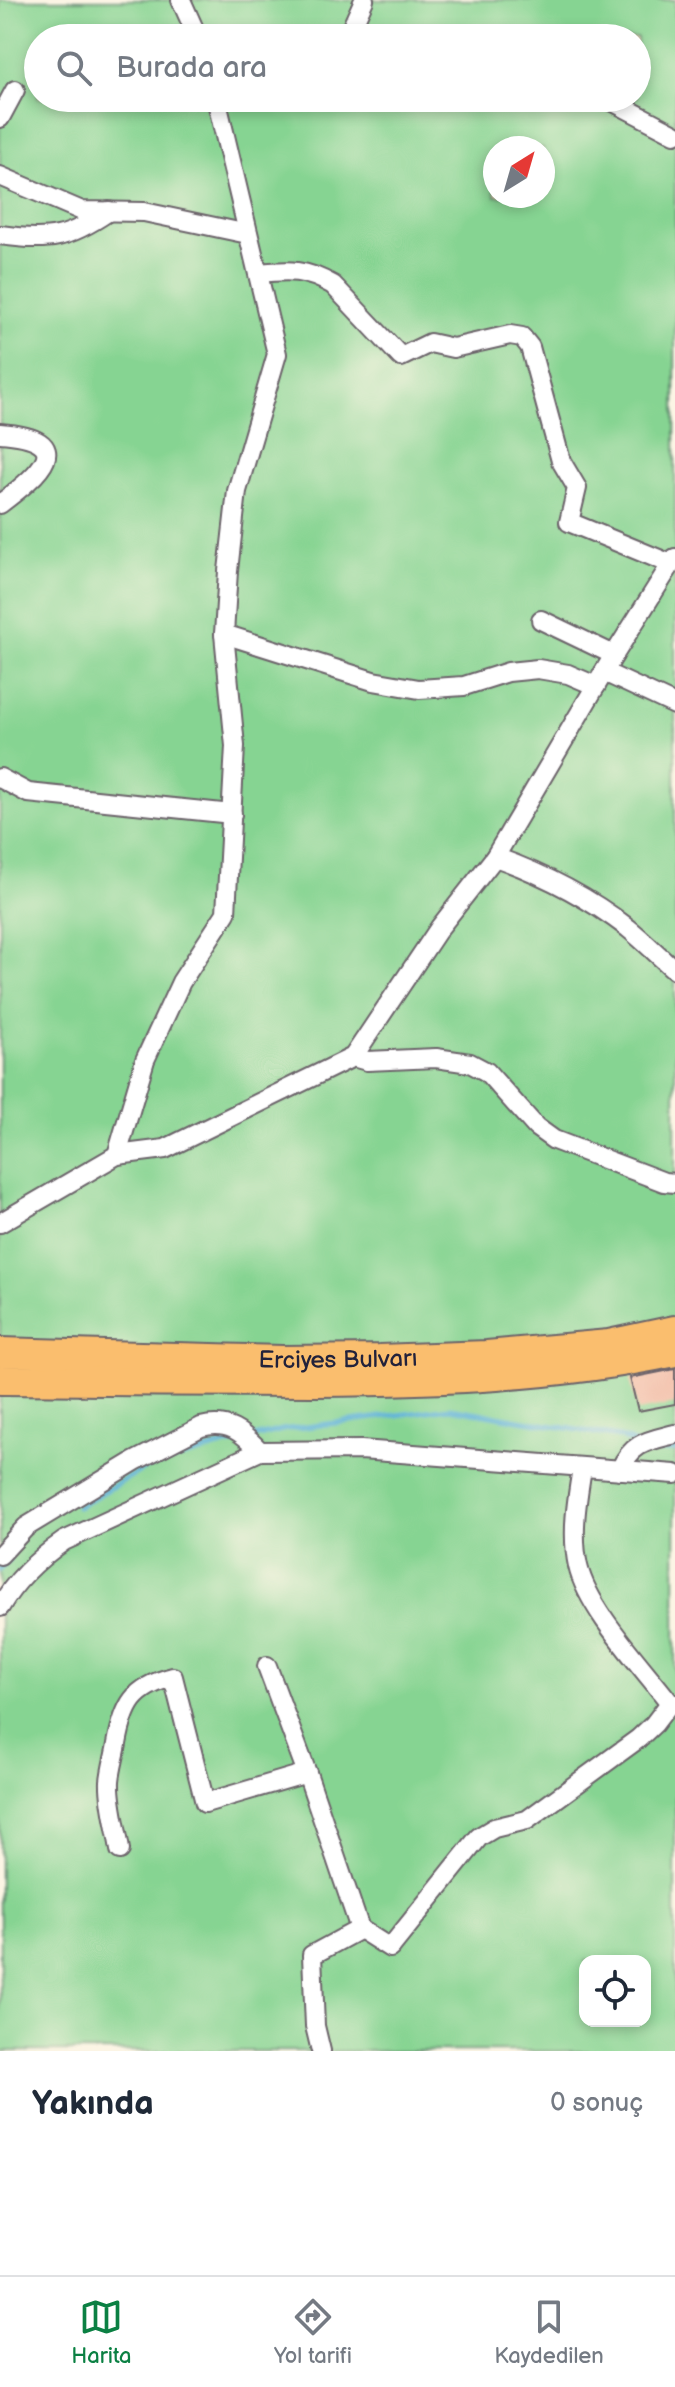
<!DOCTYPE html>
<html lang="tr">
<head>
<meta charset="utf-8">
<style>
	body { margin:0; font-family:"Balsamiq Sans",sans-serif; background:#f6f6f7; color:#1f2937 }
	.controls { position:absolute; right:24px; bottom:24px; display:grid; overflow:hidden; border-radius:16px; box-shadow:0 4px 12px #0003 }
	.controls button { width:72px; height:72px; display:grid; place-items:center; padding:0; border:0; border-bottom:2px solid #e0e1e3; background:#fff; color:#1f2937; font:40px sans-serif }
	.compass { position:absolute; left:483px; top:136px; width:72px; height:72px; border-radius:50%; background:#fff; box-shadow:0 4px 12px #0003; rotate:37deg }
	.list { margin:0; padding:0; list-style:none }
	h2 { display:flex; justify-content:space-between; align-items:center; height:104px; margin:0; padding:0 32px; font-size:34px }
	h2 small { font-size:26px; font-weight:400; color:#747a83 }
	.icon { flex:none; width:44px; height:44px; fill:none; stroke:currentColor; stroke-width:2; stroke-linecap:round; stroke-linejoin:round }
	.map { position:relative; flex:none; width:675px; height:2051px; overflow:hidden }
	.search { position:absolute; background:#fff; box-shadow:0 4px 12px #0003; left:24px; right:24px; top:24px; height:88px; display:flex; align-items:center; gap:20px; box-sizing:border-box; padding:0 28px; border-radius:44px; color:#747a83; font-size:30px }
	.sheet { height:224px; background:#fff }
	nav { display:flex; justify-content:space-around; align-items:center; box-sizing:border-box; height:112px; border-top:2px solid #e0e1e3; background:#fff; font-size:22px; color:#747a83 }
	nav a { display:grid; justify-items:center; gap:4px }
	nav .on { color:#0b8043 }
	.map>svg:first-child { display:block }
</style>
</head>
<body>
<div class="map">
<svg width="675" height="2051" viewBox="0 0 675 2051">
	<rect width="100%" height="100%" fill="#fcf5e5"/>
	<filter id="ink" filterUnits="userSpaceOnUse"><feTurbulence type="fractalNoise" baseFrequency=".0125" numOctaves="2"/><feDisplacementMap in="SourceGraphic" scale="16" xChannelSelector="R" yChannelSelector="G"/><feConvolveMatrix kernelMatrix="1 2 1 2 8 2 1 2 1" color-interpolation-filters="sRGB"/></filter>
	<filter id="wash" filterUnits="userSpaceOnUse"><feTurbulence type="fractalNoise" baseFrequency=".006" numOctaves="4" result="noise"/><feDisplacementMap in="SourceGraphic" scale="32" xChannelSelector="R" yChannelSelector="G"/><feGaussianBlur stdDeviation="1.8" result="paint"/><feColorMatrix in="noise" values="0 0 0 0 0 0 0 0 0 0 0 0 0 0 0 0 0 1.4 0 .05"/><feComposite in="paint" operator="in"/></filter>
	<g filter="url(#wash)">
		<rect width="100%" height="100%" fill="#f5e0c4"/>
		<path fill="#86d492" stroke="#547b66" stroke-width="2" fill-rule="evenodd" d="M 0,0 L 675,0 L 675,2051 L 0,2051 ZM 38,38 L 637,38 L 637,98 L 38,98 ZM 495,148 L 543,148 L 543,196 L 495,196 ZM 585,1961 L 645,1961 L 645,2021 L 585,2021 Z"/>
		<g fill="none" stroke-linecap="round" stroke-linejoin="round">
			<g stroke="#59b1d6" stroke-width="5">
				<path d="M 254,1437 L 282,1430 L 450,1408 L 619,1437 L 634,1443"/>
				<path d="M 647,1448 L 654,1451 L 675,1450"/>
				<path d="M 77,1507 L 147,1467 L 241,1441"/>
				<path d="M 0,1570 L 9,1558"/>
			</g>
		</g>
		<g id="blocks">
			<path fill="#f1b29c" d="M 675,1369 L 675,1404 L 638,1411 L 630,1378 Z"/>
		</g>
	</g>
	<g filter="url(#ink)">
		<use href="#blocks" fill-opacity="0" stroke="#6c646b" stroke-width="2"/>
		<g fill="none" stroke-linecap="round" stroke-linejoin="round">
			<g stroke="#6c646b" stroke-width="22">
				<g id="minor">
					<path d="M 181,0 L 198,38"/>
					<path d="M 348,36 L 364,0"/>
					<path d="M 606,98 L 675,134"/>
					<path d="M 0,118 L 15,90"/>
					<path d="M 0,176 L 82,211 L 144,212 L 248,234"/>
					<path d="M 0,235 C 49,242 68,239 109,211"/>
					<path d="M 259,273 C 289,270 305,269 333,285 L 401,357 L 430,343 L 453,348 L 510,335 L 522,337 L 530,347 L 561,461 L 577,488 L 569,522 L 671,564"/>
					<path d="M 0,433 C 81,439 39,475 0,504"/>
					<path d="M 541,620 L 614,655"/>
					<path d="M 224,634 L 373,681 L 419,689 L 464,686 L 508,672 L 538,669 L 568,674 L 596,686"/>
					<path d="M 604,672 L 675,705"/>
					<path d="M 0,778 L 28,793 L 232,814"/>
					<path d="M 495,857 C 543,874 588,897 628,928 C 644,941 659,956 675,970"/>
					<path d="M 353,1057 L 367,1061 L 436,1058 L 470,1063 L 487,1072 L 536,1127 L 554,1140 L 664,1182 L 675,1183"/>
					<path d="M 117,1155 L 145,1060 L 181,982 L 226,913 L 235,746 L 224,634 L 228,571 L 237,491 L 277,354 L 216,98"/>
					<path d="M 0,1223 L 117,1155 L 165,1149 L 353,1057 L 440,927 L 495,857 L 614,655 L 675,558"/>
					<path d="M 582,1468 C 577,1499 571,1534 578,1566 C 588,1610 642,1666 670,1703 L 675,1704"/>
					<path d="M 620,1470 C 632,1442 648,1441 675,1434"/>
					<path d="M 0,1555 L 26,1527 L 135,1461 L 201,1427 C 228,1420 242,1432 260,1451"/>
					<path d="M 0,1607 C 16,1579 38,1559 64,1541 L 260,1451 L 361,1450 L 675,1474"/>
					<path d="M 267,1666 L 307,1773"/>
					<path d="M 120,1850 C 117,1829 109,1803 110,1781 C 111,1769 115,1756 117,1744 C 124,1705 133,1687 173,1677 L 205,1803 L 307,1773 L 360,1929 L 390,1948 L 479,1837 L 494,1828 L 527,1820 L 638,1739 L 654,1724 L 670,1703"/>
					<path d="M 321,2051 L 315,2026 L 312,1955 L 360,1929"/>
				</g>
			</g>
			<g stroke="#6c646b" stroke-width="32">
				<g id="highway">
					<path id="s1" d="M 0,1352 L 283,1360 L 379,1359 L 487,1355 L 609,1344 L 675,1330"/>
					<path d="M 0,1380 C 106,1381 211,1382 317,1382 C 437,1381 557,1377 675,1352"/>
				</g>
			</g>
			<use href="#minor" stroke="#fff" stroke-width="18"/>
			<use href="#highway" stroke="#fabe6e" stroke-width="28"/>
		</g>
	</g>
	<g text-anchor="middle" stroke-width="6" stroke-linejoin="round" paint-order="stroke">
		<g font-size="24" fill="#22223b" stroke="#fcf5e5">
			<text dy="8" stroke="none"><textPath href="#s1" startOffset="338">Erciyes Bulvarı</textPath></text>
		</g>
	</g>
</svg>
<div class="controls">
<button><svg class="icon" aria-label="locate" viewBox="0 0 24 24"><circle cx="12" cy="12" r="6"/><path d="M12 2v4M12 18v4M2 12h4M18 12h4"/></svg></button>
</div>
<svg class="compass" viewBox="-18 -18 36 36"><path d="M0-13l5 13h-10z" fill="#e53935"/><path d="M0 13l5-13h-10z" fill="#747a83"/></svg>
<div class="search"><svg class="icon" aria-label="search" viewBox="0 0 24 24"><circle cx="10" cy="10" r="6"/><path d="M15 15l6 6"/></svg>Burada ara</div>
</div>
<section class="sheet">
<h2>Yakında<small>0 sonuç</small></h2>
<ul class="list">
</ul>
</section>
<nav>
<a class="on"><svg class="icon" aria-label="map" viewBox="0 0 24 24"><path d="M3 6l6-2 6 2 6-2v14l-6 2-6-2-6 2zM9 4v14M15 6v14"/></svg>Harita</a>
<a><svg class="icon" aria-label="directions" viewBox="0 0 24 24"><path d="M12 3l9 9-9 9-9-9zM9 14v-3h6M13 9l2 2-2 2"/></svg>Yol tarifi</a>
<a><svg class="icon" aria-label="saved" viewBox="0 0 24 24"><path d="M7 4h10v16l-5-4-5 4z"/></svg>Kaydedilen</a>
</nav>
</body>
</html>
